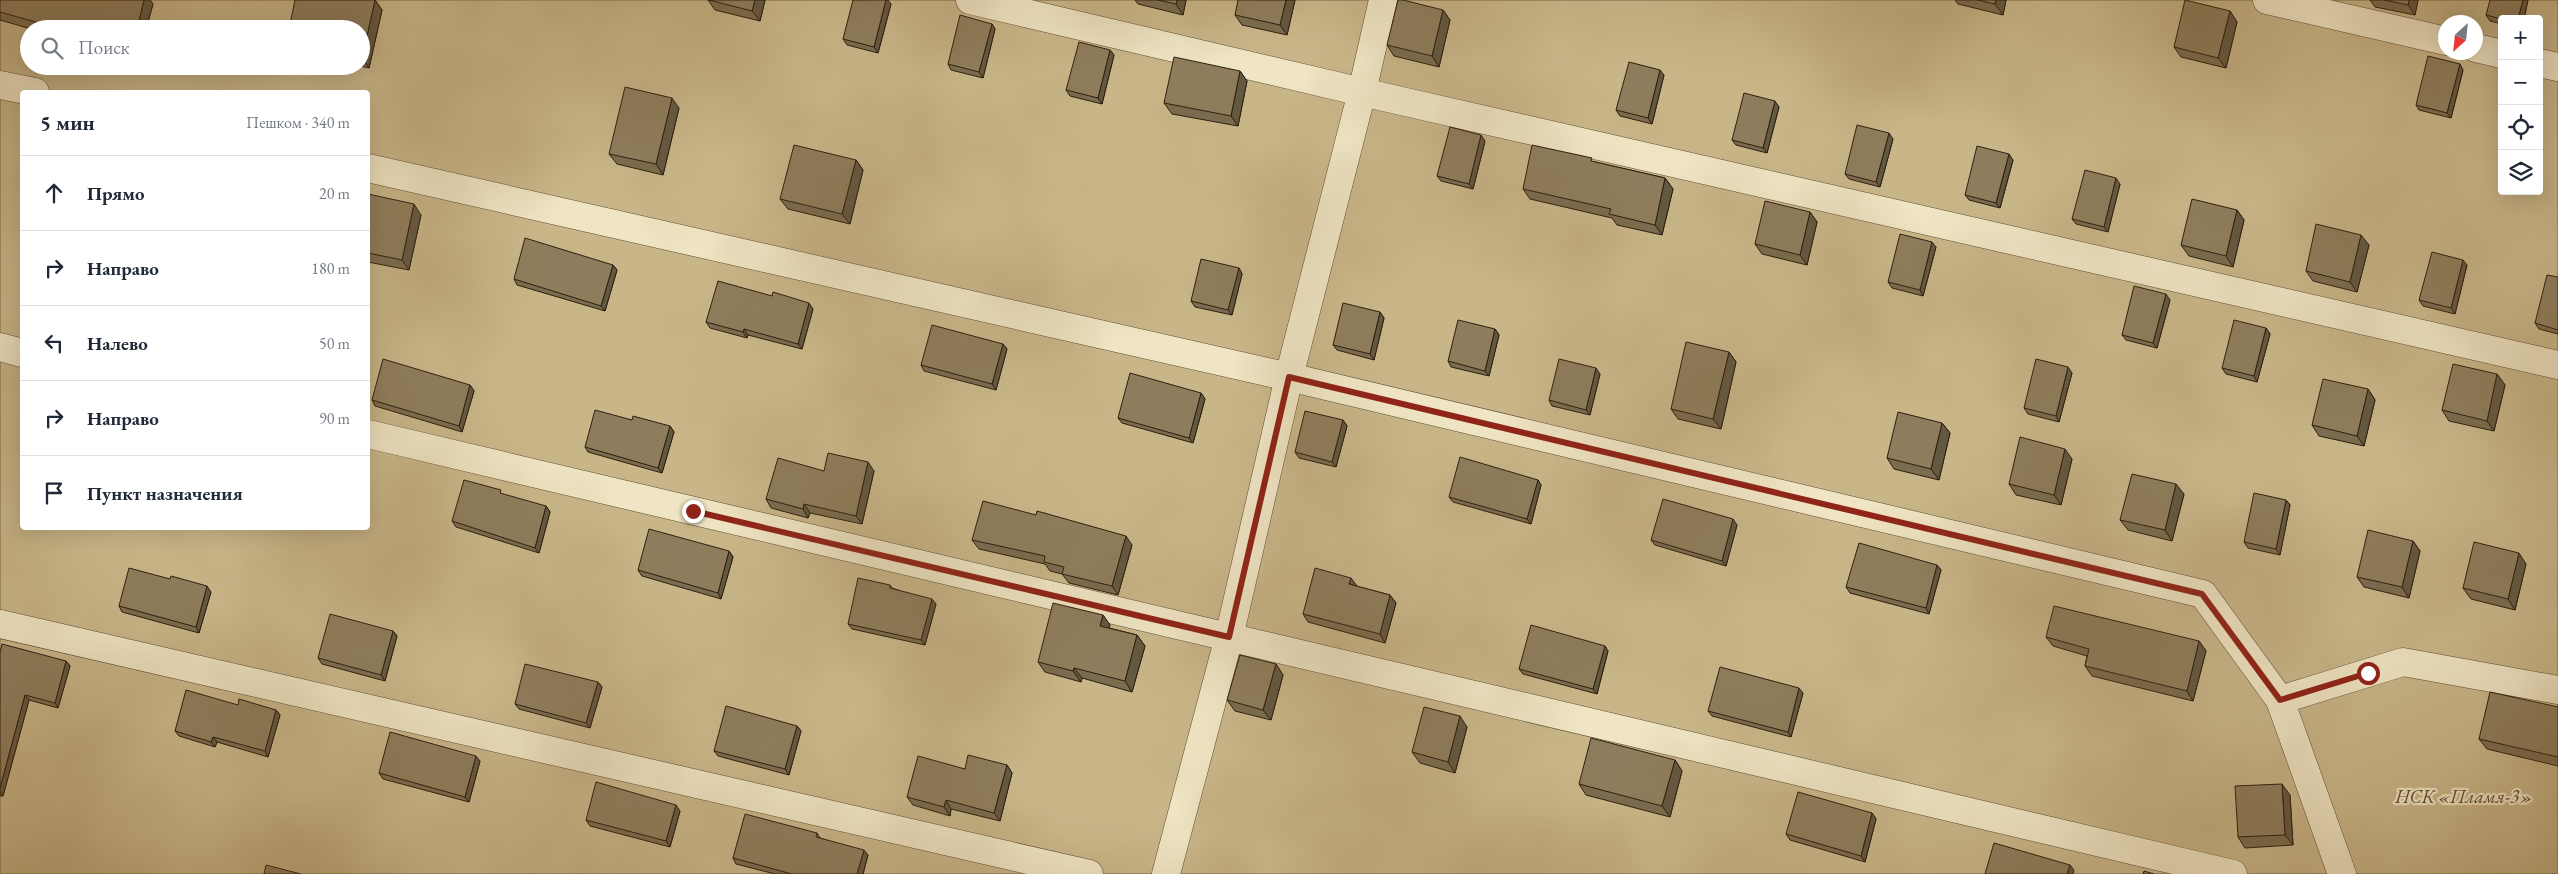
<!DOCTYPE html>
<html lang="ru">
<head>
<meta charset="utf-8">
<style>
	body { margin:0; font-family:"EB Garamond",serif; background:#f6f6f7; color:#1f2937 }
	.controls { position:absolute; right:15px; top:15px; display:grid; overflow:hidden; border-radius:5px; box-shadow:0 5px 20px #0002 }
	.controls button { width:45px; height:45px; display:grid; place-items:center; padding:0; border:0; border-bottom:1px solid #e0e1e3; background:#fff; color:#1f2937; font:25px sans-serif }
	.compass { position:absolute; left:2438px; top:15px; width:45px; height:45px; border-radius:50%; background:#fff; box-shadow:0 5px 20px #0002; rotate:207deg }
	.stop { position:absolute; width:15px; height:15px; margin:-11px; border:4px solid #8f2418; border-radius:50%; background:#fff }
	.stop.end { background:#8f2418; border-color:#fff; box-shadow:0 1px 5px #0008 }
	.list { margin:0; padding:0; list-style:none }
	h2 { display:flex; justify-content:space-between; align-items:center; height:65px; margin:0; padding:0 20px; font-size:21px }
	h2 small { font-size:16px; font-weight:400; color:#747a83 }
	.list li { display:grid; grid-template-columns:32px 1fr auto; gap:15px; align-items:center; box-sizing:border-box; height:75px; padding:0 20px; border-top:1px solid #e0e1e3 }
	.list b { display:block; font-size:19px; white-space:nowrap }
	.list em { font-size:16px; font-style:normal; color:#747a83 }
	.icon { flex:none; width:28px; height:28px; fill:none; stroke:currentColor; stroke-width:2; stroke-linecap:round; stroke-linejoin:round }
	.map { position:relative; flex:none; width:2558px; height:874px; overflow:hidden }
	.search { position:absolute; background:#fff; box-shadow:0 5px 20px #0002; left:20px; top:20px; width:350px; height:55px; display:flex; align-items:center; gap:12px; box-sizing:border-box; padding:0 18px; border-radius:28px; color:#747a83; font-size:19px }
	.panel { position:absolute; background:#fff; box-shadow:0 5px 20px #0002; left:20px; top:90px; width:350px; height:440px; border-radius:5px }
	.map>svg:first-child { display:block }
</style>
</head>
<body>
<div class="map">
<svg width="2558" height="874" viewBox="0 0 2558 874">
	<rect width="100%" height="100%" fill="#e7d5a2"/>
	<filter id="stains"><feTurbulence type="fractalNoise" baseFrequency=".004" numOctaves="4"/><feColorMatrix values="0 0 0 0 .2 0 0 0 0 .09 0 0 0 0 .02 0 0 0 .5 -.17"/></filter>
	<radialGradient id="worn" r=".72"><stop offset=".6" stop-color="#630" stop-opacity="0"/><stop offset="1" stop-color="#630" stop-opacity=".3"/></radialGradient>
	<path fill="#c8b689" stroke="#7b6a4c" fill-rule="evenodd" d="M 0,0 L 2558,0 L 2558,874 L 0,874 ZM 2502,19 L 2539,19 L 2539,191 L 2502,191 ZM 2446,22 L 2476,22 L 2476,52 L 2446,52 ZM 29,29 L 361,29 L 361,66 L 29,66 ZM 22,92 L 368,92 L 368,528 L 22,528 Z"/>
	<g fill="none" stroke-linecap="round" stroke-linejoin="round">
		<g stroke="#5c4c34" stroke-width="29">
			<g id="minor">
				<path d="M 970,0 L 1362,92 L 2558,365"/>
				<path d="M 2267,0 L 2446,41"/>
				<path d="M 2476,48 L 2502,54"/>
				<path d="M 2539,63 L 2558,67"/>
				<path d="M 0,85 L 35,92"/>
				<path d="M 368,168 L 1289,377 L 2203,594 L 2280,700 L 2342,874"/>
				<path d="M 0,347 L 22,353"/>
				<path d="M 368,434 L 2233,874"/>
				<path d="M 0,624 L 1089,874"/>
				<path d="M 2280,700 L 2403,662 L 2558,690"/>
				<path d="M 1166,874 L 1229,637 L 1289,377 L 1362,92 L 1383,0"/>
			</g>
		</g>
		<use href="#minor" stroke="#efe4c3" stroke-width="28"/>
	</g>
	<g fill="#7a6c4f" stroke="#2e1e10">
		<path d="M 0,0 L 150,0 L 153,4 L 146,29 L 31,29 L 0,20 Z"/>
		<path d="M 375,0 L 382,10 L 369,68 L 360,66 L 361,66 L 361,29 Z"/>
		<path d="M 708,0 L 765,0 L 760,21 L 715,10 Z"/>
		<path d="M 1135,0 L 1186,0 L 1183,15 L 1138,4 Z"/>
		<path d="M 1295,0 L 1287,35 L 1242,25 L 1235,15 Z"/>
		<path d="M 1955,0 L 2006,0 L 2003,15 L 1958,4 Z"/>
		<path d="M 2370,0 L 2418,0 L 2415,15 L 2375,7 Z"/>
		<path d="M 2528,0 L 2524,19 L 2502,19 L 2502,24 L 2490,21 L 2486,15 Z"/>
		<path d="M 891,4 L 878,53 L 847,45 L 843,39 Z"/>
		<path d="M 1443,10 L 1450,20 L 1439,67 L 1394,56 L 1387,45 Z"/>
		<path d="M 2230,11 L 2237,22 L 2226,68 L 2181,57 L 2174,47 Z"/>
		<path d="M 992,24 L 995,29 L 983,78 L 951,70 L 948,64 Z"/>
		<path d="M 1110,50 L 1114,55 L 1102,104 L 1070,96 L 1066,90 Z"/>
		<path d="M 115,66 L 137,66 L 136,72 Z"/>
		<path d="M 2463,70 L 2451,118 L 2419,110 L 2416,105 Z"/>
		<path d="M 1240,71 L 1247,81 L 1238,126 L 1172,114 L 1164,103 Z"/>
		<path d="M 1664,75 L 1652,124 L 1620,116 L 1616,110 Z"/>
		<path d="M 1779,107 L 1767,153 L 1736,145 L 1732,140 Z"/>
		<path d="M 679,108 L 663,175 L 617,164 L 609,154 Z"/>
		<path d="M 1893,139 L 1880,187 L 1849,179 L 1845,174 Z"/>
		<path d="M 1485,141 L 1473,189 L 1441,181 L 1437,176 Z"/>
		<path d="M 856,160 L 863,170 L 850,224 L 788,209 L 780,199 Z"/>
		<path d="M 2013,160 L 2000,208 L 1969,200 L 1965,195 Z"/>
		<path d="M 1595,162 L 1665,178 L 1673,189 L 1662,235 L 1617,225 L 1612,218 L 1530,199 L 1523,189 Z"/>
		<path d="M 2120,184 L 2108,232 L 2076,224 L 2072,219 Z"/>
		<path d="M 368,194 L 421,215 L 409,270 L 368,262 Z"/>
		<path d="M 2237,210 L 2244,220 L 2233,267 L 2189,256 L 2181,245 Z"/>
		<path d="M 1810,212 L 1817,222 L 1807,265 L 1762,254 L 1755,244 Z"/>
		<path d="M 2369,245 L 2357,292 L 2313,281 L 2306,271 Z"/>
		<path d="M 1936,247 L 1923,296 L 1892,288 L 1888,282 Z"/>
		<path d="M 613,265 L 617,270 L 605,311 L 517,285 L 514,279 Z"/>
		<path d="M 2467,265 L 2455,314 L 2423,306 L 2419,300 Z"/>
		<path d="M 1239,268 L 1242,274 L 1232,315 L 1195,307 L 1191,301 Z"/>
		<path d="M 2558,277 L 2558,334 L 2539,329 L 2535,323 Z"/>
		<path d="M 2170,300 L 2157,348 L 2126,340 L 2122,335 Z"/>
		<path d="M 813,309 L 802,349 L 748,335 L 747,338 L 710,328 L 706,322 Z"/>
		<path d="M 1380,312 L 1384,318 L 1374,360 L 1337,350 L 1333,345 Z"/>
		<path d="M 2266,328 L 2270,334 L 2257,382 L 2226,374 L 2222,368 Z"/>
		<path d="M 1495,329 L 1499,335 L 1489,376 L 1451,367 L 1448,361 Z"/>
		<path d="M 1003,344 L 1007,349 L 996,390 L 924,371 L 921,365 Z"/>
		<path d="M 1729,352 L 1736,362 L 1721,429 L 1678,419 L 1671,409 Z"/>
		<path d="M 2072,373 L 2059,422 L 2028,414 L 2024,408 Z"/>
		<path d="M 1600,374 L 1590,415 L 1552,406 L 1549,400 Z"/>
		<path d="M 2497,374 L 2505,385 L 2494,431 L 2449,421 L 2442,410 Z"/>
		<path d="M 470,385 L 474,391 L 462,432 L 375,406 L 372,400 Z"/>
		<path d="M 2368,389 L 2375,400 L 2364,446 L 2319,436 L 2312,425 Z"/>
		<path d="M 1201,393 L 1205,399 L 1193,443 L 1122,423 L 1118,418 Z"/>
		<path d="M 1343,420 L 1347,426 L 1336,467 L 1299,458 L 1295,452 Z"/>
		<path d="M 1942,423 L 1950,433 L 1939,480 L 1894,469 L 1887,458 Z"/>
		<path d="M 670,426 L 674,432 L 662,473 L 588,452 L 585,447 Z"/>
		<path d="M 2072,459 L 2061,505 L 2016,495 L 2009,484 Z"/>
		<path d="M 824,471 L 874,471 L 862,524 L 810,513 L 808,518 L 771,508 L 766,499 Z"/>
		<path d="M 1538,480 L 1541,485 L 1531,524 L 1453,502 L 1449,497 Z"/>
		<path d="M 2184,494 L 2172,541 L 2128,530 L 2120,520 Z"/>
		<path d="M 2286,500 L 2290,505 L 2280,555 L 2248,548 L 2244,542 Z"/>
		<path d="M 546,506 L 550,512 L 539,553 L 456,527 L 452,521 Z"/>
		<path d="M 1737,525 L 1726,566 L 1655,545 L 1651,540 Z"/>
		<path d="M 972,540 L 1132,545 L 1118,595 L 1069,583 L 1062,574 L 1050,571 L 1045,564 L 979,549 Z"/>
		<path d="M 2413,541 L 2420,551 L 2409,598 L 2364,587 L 2357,577 Z"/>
		<path d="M 729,551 L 733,557 L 721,599 L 642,576 L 638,570 Z"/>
		<path d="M 2526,564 L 2515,610 L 2471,599 L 2463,588 Z"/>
		<path d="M 1937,565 L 1941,570 L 1929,614 L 1850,593 L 1846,587 Z"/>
		<path d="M 170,579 L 211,592 L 199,633 L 122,612 L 119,606 Z"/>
		<path d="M 890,585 L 892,588 L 936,604 L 925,645 L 852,629 L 848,624 Z"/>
		<path d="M 1356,586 L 1390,595 L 1396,603 L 1385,643 L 1308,622 L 1303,614 Z"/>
		<path d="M 1103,615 L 1110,625 L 1109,628 L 1137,635 L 1145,646 L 1132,692 L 1082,678 L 1081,682 L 1045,672 L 1038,662 Z"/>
		<path d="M 393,631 L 397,636 L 385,681 L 322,664 L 318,658 Z"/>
		<path d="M 2046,637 L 2199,641 L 2206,651 L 2193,701 L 2092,676 L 2085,666 L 2087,656 L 2053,646 Z"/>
		<path d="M 1605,646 L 1608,651 L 1597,694 L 1523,674 L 1519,669 Z"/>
		<path d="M 0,653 L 66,661 L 70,666 L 58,708 L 29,700 L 3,796 L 0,796 Z"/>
		<path d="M 1276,664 L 1283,675 L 1271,720 L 1235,711 L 1227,700 Z"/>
		<path d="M 598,682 L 602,687 L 590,728 L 519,709 L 515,704 Z"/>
		<path d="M 1803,693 L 1791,737 L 1712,716 L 1708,711 Z"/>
		<path d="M 238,705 L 276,710 L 280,715 L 268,757 L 217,742 L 215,747 L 179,736 L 175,731 Z"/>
		<path d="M 2558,707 L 2558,766 L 2487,749 L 2479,739 Z"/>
		<path d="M 797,726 L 801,731 L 789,775 L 718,756 L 714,751 Z"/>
		<path d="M 1467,727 L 1455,773 L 1420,763 L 1412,752 Z"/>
		<path d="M 1675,760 L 1682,771 L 1670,817 L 1586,795 L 1579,784 Z"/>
		<path d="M 480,761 L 469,802 L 383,779 L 379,773 Z"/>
		<path d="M 1007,765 L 1012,773 L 1000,821 L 951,809 L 950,816 L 913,805 L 907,797 L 965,769 Z"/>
		<path d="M 2290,795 L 2293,845 L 2245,848 L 2238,837 Z"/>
		<path d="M 680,811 L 670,847 L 590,826 L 586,820 Z"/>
		<path d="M 1872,813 L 1876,819 L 1865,862 L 1790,840 L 1786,834 Z"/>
		<path d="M 817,833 L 820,838 L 868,855 L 863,874 L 775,874 L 736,864 L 733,858 Z"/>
	</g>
	<g fill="#635840" stroke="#2e1e10">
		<path d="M 144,0 L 150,0 L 153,4 L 146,29 L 137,29 Z"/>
		<path d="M 375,0 L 382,10 L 369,68 L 362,58 Z"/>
		<path d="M 755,0 L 765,0 L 760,21 L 752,11 Z"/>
		<path d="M 886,0 L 888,0 L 891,4 L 878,53 L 874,47 Z"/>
		<path d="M 1177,0 L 1186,0 L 1183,15 L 1176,4 Z"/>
		<path d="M 1286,0 L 1295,0 L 1287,35 L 1280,25 Z"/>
		<path d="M 1996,0 L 2006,0 L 2003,15 L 1995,4 Z"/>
		<path d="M 2409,0 L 2418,0 L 2415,15 L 2408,5 Z"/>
		<path d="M 2523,0 L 2528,0 L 2524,19 L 2518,19 Z"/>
		<path d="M 1443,10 L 1450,20 L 1439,67 L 1432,56 Z"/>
		<path d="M 2230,11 L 2237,22 L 2226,68 L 2218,58 Z"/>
		<path d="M 992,24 L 995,29 L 983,78 L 979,72 Z"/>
		<path d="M 1110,50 L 1114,55 L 1102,104 L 1098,98 Z"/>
		<path d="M 2460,64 L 2463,70 L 2451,118 L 2447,113 Z"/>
		<path d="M 132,66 L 137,66 L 136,72 Z"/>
		<path d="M 1660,70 L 1664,75 L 1652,124 L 1648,118 Z"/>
		<path d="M 1240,71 L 1247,81 L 1238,126 L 1231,116 Z"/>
		<path d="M 672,98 L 679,108 L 663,175 L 656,164 Z"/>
		<path d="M 1775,101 L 1779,107 L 1767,153 L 1763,148 Z"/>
		<path d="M 1889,133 L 1893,139 L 1880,187 L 1876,182 Z"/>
		<path d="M 1481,135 L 1485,141 L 1473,189 L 1469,184 Z"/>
		<path d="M 2009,154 L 2013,160 L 2000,208 L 1996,203 Z"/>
		<path d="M 856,160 L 863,170 L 850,224 L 842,214 Z"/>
		<path d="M 1665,178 L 1673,189 L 1662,235 L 1655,225 Z"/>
		<path d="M 2116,178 L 2120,184 L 2108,232 L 2104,227 Z"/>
		<path d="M 414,204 L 421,215 L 409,270 L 402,260 Z"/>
		<path d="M 2237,210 L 2244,220 L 2233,267 L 2226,256 Z"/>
		<path d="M 1810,212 L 1817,222 L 1807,265 L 1800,255 Z"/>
		<path d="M 2361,235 L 2369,245 L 2357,292 L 2350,282 Z"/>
		<path d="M 1932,242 L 1936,247 L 1923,296 L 1920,290 Z"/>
		<path d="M 2463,260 L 2467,265 L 2455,314 L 2451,308 Z"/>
		<path d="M 613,265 L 617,270 L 605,311 L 601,306 Z"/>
		<path d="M 1239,268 L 1242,274 L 1232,315 L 1228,310 Z"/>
		<path d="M 2166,294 L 2170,300 L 2157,348 L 2153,343 Z"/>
		<path d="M 809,303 L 813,309 L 802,349 L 798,344 Z"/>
		<path d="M 1380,312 L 1384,318 L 1374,360 L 1370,354 Z"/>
		<path d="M 2266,328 L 2270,334 L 2257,382 L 2254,376 Z"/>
		<path d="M 744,329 L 748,335 L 747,338 L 743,332 Z"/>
		<path d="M 1495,329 L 1499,335 L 1489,376 L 1485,371 Z"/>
		<path d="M 1003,344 L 1007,349 L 996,390 L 992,384 Z"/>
		<path d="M 1729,352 L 1736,362 L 1721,429 L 1713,419 Z"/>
		<path d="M 2068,367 L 2072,373 L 2059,422 L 2056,416 Z"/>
		<path d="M 1596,368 L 1600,374 L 1590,415 L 1586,410 Z"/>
		<path d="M 2497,374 L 2505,385 L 2494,431 L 2487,421 Z"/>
		<path d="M 470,385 L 474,391 L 462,432 L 459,426 Z"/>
		<path d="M 2368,389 L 2375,400 L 2364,446 L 2357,436 Z"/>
		<path d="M 1201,393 L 1205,399 L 1193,443 L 1189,438 Z"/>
		<path d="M 1343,420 L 1347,426 L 1336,467 L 1332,462 Z"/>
		<path d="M 1942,423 L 1950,433 L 1939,480 L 1931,469 Z"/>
		<path d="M 670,426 L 674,432 L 662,473 L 658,468 Z"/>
		<path d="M 2065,449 L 2072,459 L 2061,505 L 2054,495 Z"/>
		<path d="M 868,462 L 874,471 L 862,524 L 856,516 Z"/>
		<path d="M 1538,480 L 1541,485 L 1531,524 L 1527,519 Z"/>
		<path d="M 2176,484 L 2184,494 L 2172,541 L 2165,530 Z"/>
		<path d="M 2286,500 L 2290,505 L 2280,555 L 2276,549 Z"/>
		<path d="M 804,504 L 810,513 L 808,518 L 803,509 Z"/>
		<path d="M 546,506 L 550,512 L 539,553 L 535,548 Z"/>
		<path d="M 1733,519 L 1737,525 L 1726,566 L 1722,561 Z"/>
		<path d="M 1126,536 L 1132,545 L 1118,595 L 1112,586 Z"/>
		<path d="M 2413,541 L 2420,551 L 2409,598 L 2402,587 Z"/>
		<path d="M 729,551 L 733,557 L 721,599 L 718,593 Z"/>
		<path d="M 2519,553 L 2526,564 L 2515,610 L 2508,599 Z"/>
		<path d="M 1937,565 L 1941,570 L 1929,614 L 1926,608 Z"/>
		<path d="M 1351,578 L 1357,586 L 1349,584 Z"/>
		<path d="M 207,586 L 211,592 L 199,633 L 196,627 Z"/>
		<path d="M 1390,595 L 1396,603 L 1385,643 L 1380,634 Z"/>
		<path d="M 932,599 L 936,604 L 925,645 L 921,640 Z"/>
		<path d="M 1103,615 L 1110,625 L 1107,636 L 1100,626 Z"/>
		<path d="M 393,631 L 397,636 L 385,681 L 381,675 Z"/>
		<path d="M 1137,635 L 1145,646 L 1132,692 L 1125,681 Z"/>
		<path d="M 2199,641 L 2206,651 L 2193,701 L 2187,691 Z"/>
		<path d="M 1605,646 L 1608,651 L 1597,694 L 1593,689 Z"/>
		<path d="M 66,661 L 70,666 L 58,708 L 55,703 Z"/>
		<path d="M 1276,664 L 1283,675 L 1271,720 L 1263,710 Z"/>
		<path d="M 1074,668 L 1082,678 L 1081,682 L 1073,671 Z"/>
		<path d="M 598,682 L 602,687 L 590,728 L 586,723 Z"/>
		<path d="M 1799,688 L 1803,693 L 1791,737 L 1788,732 Z"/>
		<path d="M 25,695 L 29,700 L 3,796 L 0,792 L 0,788 Z"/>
		<path d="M 276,710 L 280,715 L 268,757 L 265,751 Z"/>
		<path d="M 1460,716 L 1467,727 L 1455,773 L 1448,762 Z"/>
		<path d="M 797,726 L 801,731 L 789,775 L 785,769 Z"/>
		<path d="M 213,737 L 217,742 L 215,747 L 211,742 Z"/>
		<path d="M 476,756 L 480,761 L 469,802 L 465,797 Z"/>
		<path d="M 1675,760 L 1682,771 L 1670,817 L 1662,806 Z"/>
		<path d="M 1007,765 L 1012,773 L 1000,821 L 994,813 Z"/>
		<path d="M 2282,784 L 2290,795 L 2293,845 L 2285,835 Z"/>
		<path d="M 946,800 L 951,809 L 950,816 L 944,807 Z"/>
		<path d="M 676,805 L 680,811 L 670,847 L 666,841 Z"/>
		<path d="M 1872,813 L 1876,819 L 1865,862 L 1861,856 Z"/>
		<path d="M 864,850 L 868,855 L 863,874 L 857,874 Z"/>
		<path d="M 2070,865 L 2074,870 L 2073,874 L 2067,874 Z"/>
	</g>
	<g fill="#8e7d5c" stroke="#2e1e10">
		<path d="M 0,0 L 144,0 L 137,29 L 61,29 L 0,12 Z"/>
		<path d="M 295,0 L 375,0 L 362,58 L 361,58 L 361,29 L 289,29 Z"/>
		<path d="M 709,0 L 755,0 L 752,11 Z"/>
		<path d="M 853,0 L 886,0 L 874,47 L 843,39 Z"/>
		<path d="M 1158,0 L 1177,0 L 1176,4 Z"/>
		<path d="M 1238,0 L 1286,0 L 1280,25 L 1235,15 Z"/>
		<path d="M 1398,0 L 1403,0 L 1443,10 L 1432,56 L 1387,45 Z"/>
		<path d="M 1978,0 L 1996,0 L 1995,4 Z"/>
		<path d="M 2185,0 L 2230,11 L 2218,58 L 2174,47 Z"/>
		<path d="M 2384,0 L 2409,0 L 2408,5 Z"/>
		<path d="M 2490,0 L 2523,0 L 2518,19 L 2502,19 L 2486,15 Z"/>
		<path d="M 960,15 L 992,24 L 979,72 L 948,64 Z"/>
		<path d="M 1079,42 L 1110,50 L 1098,98 L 1066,90 Z"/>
		<path d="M 2428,56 L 2460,64 L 2447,113 L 2416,105 Z"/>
		<path d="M 1174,57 L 1240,71 L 1231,116 L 1164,103 Z"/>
		<path d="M 1629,62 L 1660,70 L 1648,118 L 1616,110 Z"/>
		<path d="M 625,87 L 672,98 L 656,164 L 609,154 Z"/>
		<path d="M 1744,93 L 1775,101 L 1763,148 L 1732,140 Z"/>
		<path d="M 1857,125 L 1889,133 L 1876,182 L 1845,174 Z"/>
		<path d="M 1450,127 L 1481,135 L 1469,184 L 1437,176 Z"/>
		<path d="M 794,145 L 856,160 L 842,214 L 780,199 Z"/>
		<path d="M 1532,145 L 1592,158 L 1591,161 L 1665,178 L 1655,225 L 1609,214 L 1611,209 L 1523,189 Z"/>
		<path d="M 1977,146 L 2009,154 L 1996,203 L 1965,195 Z"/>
		<path d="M 2085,170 L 2116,178 L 2104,227 L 2072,219 Z"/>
		<path d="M 368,194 L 414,204 L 402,260 L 368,253 Z"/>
		<path d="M 2192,199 L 2237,210 L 2226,256 L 2181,245 Z"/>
		<path d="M 1765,201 L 1810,212 L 1800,255 L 1755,244 Z"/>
		<path d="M 2316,224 L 2361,235 L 2350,282 L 2306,271 Z"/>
		<path d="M 1900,234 L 1932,242 L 1920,290 L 1888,282 Z"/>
		<path d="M 525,238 L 613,265 L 601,306 L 514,279 Z"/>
		<path d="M 2432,252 L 2463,260 L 2451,308 L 2419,300 Z"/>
		<path d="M 1201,259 L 1239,268 L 1228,310 L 1191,301 Z"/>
		<path d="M 2547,275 L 2558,277 L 2558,330 L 2535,323 Z"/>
		<path d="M 718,281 L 772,296 L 773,292 L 809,303 L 798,344 L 744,329 L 743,332 L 706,322 Z"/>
		<path d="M 2134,286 L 2166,294 L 2153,343 L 2122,335 Z"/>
		<path d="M 1343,303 L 1380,312 L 1370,354 L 1333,345 Z"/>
		<path d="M 1458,320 L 1495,329 L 1485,371 L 1448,361 Z"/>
		<path d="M 2234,320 L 2266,328 L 2254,376 L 2222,368 Z"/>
		<path d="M 932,325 L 1003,344 L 992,384 L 921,365 Z"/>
		<path d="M 1686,342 L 1729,352 L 1713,419 L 1671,409 Z"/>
		<path d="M 383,359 L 470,385 L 459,426 L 372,400 Z"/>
		<path d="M 1559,359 L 1596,368 L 1586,410 L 1549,400 Z"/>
		<path d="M 2036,359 L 2068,367 L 2056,416 L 2024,408 Z"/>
		<path d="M 2453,364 L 2497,374 L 2487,421 L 2442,410 Z"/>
		<path d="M 1130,373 L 1201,393 L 1189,438 L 1118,418 Z"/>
		<path d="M 2323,379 L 2368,389 L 2357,436 L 2312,425 Z"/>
		<path d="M 595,410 L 632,420 L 633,416 L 670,426 L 658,468 L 585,447 Z"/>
		<path d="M 1305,411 L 1343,420 L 1332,462 L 1295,452 Z"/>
		<path d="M 1898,412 L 1942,423 L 1931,469 L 1887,458 Z"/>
		<path d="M 2020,437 L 2065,449 L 2054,495 L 2009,484 Z"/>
		<path d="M 828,453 L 868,462 L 856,516 L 804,504 L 803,509 L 766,499 L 778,458 L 824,471 Z"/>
		<path d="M 1460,457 L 1538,480 L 1527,519 L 1449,497 Z"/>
		<path d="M 2132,474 L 2176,484 L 2165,530 L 2120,520 Z"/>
		<path d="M 464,480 L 501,490 L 500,493 L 546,506 L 535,548 L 452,521 Z"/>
		<path d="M 2254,493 L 2286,500 L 2276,549 L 2244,542 Z"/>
		<path d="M 1663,499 L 1733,519 L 1722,561 L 1651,540 Z"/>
		<path d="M 983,501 L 1036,515 L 1037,511 L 1126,536 L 1112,586 L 1062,574 L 1064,567 L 1044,562 L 1045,556 L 972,540 Z"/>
		<path d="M 649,529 L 729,551 L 718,593 L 638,570 Z"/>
		<path d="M 2368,530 L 2413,541 L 2402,587 L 2357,577 Z"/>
		<path d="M 2474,542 L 2519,553 L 2508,599 L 2463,588 Z"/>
		<path d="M 1859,543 L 1937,565 L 1926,608 L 1846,587 Z"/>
		<path d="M 129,568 L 170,579 L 171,576 L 207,586 L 196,627 L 119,606 Z"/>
		<path d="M 1315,568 L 1351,578 L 1349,584 L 1390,595 L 1380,634 L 1303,614 Z"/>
		<path d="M 858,578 L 890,585 L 890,588 L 932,599 L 921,640 L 848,624 Z"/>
		<path d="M 1053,603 L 1103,615 L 1100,626 L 1137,635 L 1125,681 L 1074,668 L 1073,671 L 1038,662 Z"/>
		<path d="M 2054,606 L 2199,641 L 2187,691 L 2085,666 L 2089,649 L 2046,637 Z"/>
		<path d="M 330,614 L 393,631 L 381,675 L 318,658 Z"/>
		<path d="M 1531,625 L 1605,646 L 1593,689 L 1519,669 Z"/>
		<path d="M 2,644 L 66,661 L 55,703 L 25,695 L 0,788 L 0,653 Z"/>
		<path d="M 1240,655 L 1276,664 L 1263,710 L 1227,700 Z"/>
		<path d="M 525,664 L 598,682 L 586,723 L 515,704 Z"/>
		<path d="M 1720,667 L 1799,688 L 1788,732 L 1708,711 Z"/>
		<path d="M 186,690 L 238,705 L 239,699 L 276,710 L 265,751 L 213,737 L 211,742 L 175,731 Z"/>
		<path d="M 2490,692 L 2558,707 L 2558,757 L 2479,739 Z"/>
		<path d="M 726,706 L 797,726 L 785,769 L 714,751 Z"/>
		<path d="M 1424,707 L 1460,716 L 1448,762 L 1412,752 Z"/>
		<path d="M 390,732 L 476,756 L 465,797 L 379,773 Z"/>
		<path d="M 1591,738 L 1675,760 L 1662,806 L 1579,784 Z"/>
		<path d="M 968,755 L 1007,765 L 994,813 L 946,800 L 944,807 L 907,797 L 918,756 L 965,769 Z"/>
		<path d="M 596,782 L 676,805 L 666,841 L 586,820 Z"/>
		<path d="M 2282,784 L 2285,835 L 2238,837 L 2235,786 Z"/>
		<path d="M 1798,792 L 1872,813 L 1861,856 L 1786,834 Z"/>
		<path d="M 745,814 L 817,833 L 816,837 L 864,850 L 857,874 L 792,874 L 733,858 Z"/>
		<path d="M 1994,843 L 2070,865 L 2067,874 L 1985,874 Z"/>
		<path d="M 266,865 L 301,874 L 264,874 Z"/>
		<path d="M 2144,871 L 2154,874 L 2143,874 Z"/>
	</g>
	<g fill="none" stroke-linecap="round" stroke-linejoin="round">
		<path stroke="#8f2418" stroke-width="6" d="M 693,511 L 1229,637 L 1289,377 L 2202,594 L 2280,700 L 2368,673"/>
	</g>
	<g text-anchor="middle" stroke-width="4.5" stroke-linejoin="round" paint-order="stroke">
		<g font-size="19" font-style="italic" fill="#5c4c34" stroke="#efe4c3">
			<text x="2464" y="803">НСК «Пламя-3»</text>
		</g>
	</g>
	<rect width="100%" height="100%" filter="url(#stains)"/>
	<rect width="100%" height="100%" fill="url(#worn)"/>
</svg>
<div class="controls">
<button>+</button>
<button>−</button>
<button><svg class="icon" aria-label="locate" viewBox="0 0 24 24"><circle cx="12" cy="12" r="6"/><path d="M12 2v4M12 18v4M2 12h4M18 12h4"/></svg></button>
<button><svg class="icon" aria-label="layers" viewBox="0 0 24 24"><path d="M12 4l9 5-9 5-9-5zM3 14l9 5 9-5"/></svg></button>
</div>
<svg class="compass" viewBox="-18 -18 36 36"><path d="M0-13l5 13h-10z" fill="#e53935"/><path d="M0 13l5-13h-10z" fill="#747a83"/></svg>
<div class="stop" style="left:2368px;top:673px"></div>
<div class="stop end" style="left:693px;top:511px"></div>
<div class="search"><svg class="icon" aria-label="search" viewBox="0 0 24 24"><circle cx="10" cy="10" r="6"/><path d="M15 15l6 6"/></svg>Поиск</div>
<section class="panel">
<h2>5 мин<small>Пешком · 340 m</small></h2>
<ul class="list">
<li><svg class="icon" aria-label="ahead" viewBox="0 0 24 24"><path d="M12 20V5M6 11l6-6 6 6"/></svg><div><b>Прямо</b></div><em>20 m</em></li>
<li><svg class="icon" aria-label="right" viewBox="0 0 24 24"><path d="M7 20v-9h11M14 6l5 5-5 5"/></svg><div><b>Направо</b></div><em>180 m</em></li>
<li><svg class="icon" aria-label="left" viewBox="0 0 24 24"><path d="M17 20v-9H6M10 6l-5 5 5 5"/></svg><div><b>Налево</b></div><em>50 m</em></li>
<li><svg class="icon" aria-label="right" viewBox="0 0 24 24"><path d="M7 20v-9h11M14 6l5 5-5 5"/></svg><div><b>Направо</b></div><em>90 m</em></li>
<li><svg class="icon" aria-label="arrive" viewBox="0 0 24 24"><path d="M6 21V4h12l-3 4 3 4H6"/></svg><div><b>Пункт назначения</b></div></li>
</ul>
</section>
</div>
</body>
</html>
